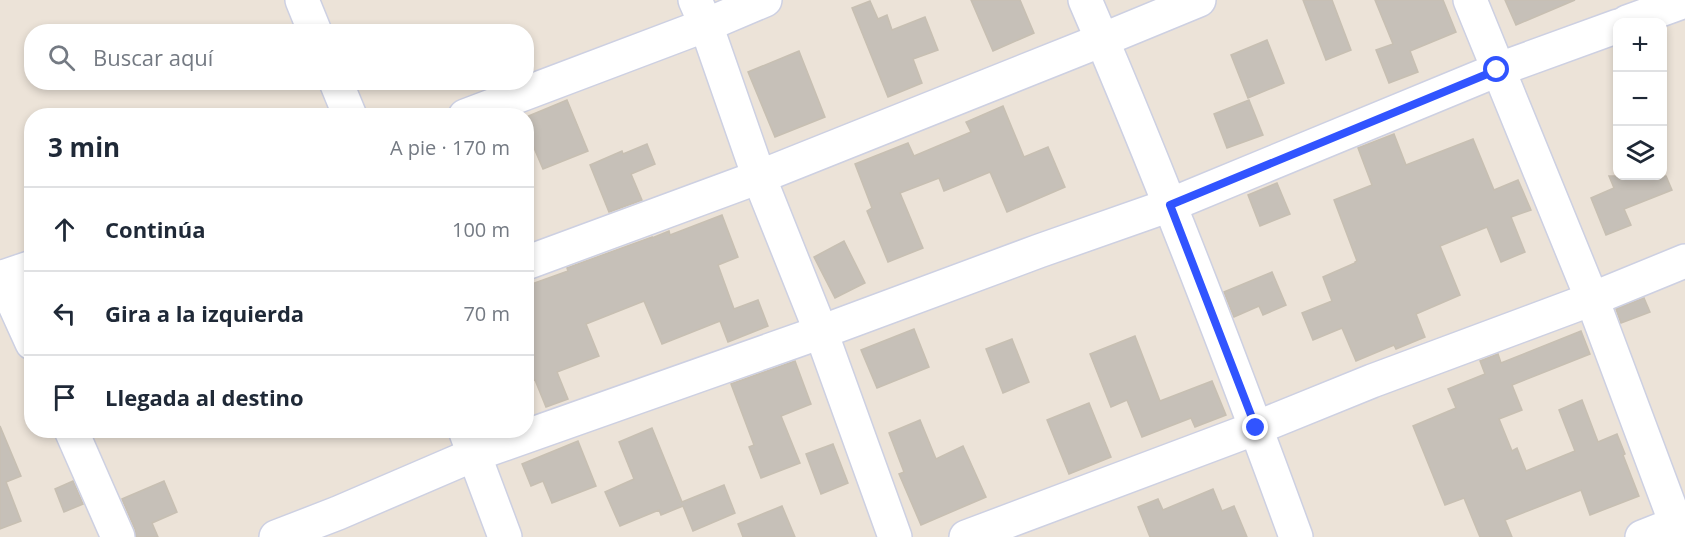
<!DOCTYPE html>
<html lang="es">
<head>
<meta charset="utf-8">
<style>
	body { margin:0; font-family:"Open Sans",sans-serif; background:#f6f6f7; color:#1f2937 }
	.controls { position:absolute; right:18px; top:18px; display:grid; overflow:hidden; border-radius:12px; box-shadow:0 3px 9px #0003 }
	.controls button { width:54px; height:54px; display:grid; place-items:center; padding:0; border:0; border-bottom:2px solid #e0e1e3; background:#fff; color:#1f2937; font:30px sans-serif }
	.stop { position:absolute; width:18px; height:18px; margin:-14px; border:4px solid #3154ff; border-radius:50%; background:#fff }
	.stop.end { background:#3154ff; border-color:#fff; box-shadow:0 2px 6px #0008 }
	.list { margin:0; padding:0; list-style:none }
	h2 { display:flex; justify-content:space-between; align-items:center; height:78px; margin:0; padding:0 24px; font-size:26px }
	h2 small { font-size:20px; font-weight:400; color:#747a83 }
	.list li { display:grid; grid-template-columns:39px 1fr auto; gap:18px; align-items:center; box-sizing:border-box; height:84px; padding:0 24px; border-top:2px solid #e0e1e3 }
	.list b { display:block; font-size:22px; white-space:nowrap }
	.list em { font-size:20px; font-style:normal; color:#747a83 }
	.icon { flex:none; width:33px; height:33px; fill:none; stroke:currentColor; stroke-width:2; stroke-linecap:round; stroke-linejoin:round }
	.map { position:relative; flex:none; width:1685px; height:537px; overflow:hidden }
	.search { position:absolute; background:#fff; box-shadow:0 3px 9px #0003; left:24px; top:24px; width:510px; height:66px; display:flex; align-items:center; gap:15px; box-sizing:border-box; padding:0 21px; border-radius:24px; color:#747a83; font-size:22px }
	.panel { position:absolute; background:#fff; box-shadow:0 3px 9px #0003; left:24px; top:108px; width:510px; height:330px; border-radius:24px }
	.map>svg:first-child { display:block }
</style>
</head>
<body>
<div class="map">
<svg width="1685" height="537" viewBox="0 0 1685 537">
	<rect width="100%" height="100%" fill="#ece3d8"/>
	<g fill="#c6c0b8" stroke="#c7bfb2" stroke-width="1.5">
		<path d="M 971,0 L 1020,0 L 1034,33 L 993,51 Z"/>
		<path d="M 1303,0 L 1332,0 L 1351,50 L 1326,60 Z"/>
		<path d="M 1375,0 L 1443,0 L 1456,32 L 1410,51 L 1418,72 L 1389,83 L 1376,50 L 1393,44 Z"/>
		<path d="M 1505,0 L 1575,0 L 1516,25 Z"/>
		<path d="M 870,1 L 878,19 L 887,15 L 892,30 L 925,17 L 938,50 L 913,59 L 922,83 L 888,97 L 852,8 Z"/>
		<path d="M 1267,40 L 1284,83 L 1248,98 L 1231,55 Z"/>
		<path d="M 799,51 L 825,117 L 775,137 L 748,72 Z"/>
		<path d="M 567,100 L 588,151 L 543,169 L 526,129 L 526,117 Z"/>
		<path d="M 1249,100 L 1263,135 L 1227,148 L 1214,114 Z"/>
		<path d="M 1003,106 L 1024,157 L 1048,147 L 1065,187 L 1007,212 L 990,172 L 944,191 L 939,178 L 900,193 L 923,248 L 888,262 L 867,211 L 872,208 L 855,164 L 908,143 L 914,156 L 971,132 L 966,122 Z"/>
		<path d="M 1394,134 L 1406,165 L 1473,139 L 1494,190 L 1518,180 L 1531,210 L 1511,217 L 1525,252 L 1501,262 L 1487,227 L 1440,246 L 1460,295 L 1416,314 L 1425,337 L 1396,349 L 1394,345 L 1356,361 L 1342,328 L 1313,340 L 1302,313 L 1332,301 L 1323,277 L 1355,263 L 1355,262 L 1357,261 L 1334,200 L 1372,185 L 1358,148 Z"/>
		<path d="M 647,144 L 655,164 L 631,174 L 642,200 L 609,212 L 590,165 L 622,151 L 623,154 Z"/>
		<path d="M 1609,176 L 1666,176 L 1672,190 L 1624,209 L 1631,225 L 1606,235 L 1591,198 L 1614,188 Z"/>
		<path d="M 1277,183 L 1290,214 L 1260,226 L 1248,195 Z"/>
		<path d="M 722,215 L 738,257 L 718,265 L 734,309 L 758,300 L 768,326 L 728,342 L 720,321 L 662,344 L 644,301 L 586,324 L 599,356 L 557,372 L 568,399 L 546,407 L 535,380 L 526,383 L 526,286 L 568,271 L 567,268 L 652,237 L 652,238 L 669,231 L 670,235 Z"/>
		<path d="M 844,241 L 865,283 L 835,298 L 814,257 Z"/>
		<path d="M 1272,272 L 1286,305 L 1263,315 L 1259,306 L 1234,317 L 1224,292 Z"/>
		<path d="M 1644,298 L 1650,312 L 1621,323 L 1616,309 Z"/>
		<path d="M 914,329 L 929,367 L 877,388 L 861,350 Z"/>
		<path d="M 1581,331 L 1590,354 L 1512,385 L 1522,410 L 1499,419 L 1512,451 L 1517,448 L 1526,471 L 1575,451 L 1559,410 L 1582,400 L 1598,442 L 1617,434 L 1625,454 L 1623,455 L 1639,496 L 1590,515 L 1581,490 L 1505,520 L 1512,537 L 1480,537 L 1464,498 L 1445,505 L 1413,426 L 1456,408 L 1448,389 L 1485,374 L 1480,361 L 1498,354 L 1501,363 Z"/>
		<path d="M 1135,336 L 1160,401 L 1212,381 L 1226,415 L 1195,427 L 1191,418 L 1142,437 L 1127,400 L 1111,407 L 1090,354 Z"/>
		<path d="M 1012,339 L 1029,382 L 1003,393 L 986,349 Z"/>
		<path d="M 795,361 L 811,404 L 781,416 L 800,463 L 761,478 L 749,447 L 754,445 L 731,384 Z"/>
		<path d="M 1089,403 L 1111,457 L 1069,474 L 1047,420 Z"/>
		<path d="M 920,420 L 936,459 L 963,446 L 986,497 L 921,525 L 899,474 L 904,472 L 889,433 Z"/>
		<path d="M 0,426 L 21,476 L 6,482 L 21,521 L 0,529 Z"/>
		<path d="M 652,428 L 682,502 L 724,485 L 735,513 L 693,531 L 683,506 L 661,515 L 659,510 L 620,526 L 605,492 L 634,479 L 619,442 Z"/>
		<path d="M 578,441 L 596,486 L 552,503 L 543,481 L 531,486 L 522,464 Z"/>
		<path d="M 833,444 L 848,483 L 821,494 L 806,454 Z"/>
		<path d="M 73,481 L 83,504 L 64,512 L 55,489 Z"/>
		<path d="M 164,481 L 177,512 L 152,523 L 158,537 L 136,537 L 135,529 L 122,499 Z"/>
		<path d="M 1213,489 L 1222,511 L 1234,506 L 1247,537 L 1150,537 L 1138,507 L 1158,499 L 1163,510 Z"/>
		<path d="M 782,506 L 795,537 L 743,537 L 738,524 Z"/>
	</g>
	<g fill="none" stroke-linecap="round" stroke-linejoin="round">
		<g stroke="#cdd0e2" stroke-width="36">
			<g id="minor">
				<path d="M 302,0 L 315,32"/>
				<path d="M 695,0 L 706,25 L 759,177 L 821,332 L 895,537"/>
				<path d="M 1085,0 C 1161,176 1230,356 1296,537"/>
				<path d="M 1470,0 L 1592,299 L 1681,537"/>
				<path d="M 1627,22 L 1685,1"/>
				<path d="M 336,82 L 350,116"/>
				<path d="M 465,116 L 706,25 L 765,0"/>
				<path d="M 526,263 L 759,177 L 1102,40 L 1199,0"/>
				<path d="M 2,277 L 32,343"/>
				<path d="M 0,278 L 32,267"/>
				<path d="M 71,430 L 118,537"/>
				<path d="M 465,430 L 505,537"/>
				<path d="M 276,537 L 338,513 L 473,455 L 821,332 L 1039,251 L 1170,205 L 1497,70 L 1618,26"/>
				<path d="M 966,537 L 1256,428 L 1372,381 L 1592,299 L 1685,261"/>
				<path d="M 1642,537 L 1685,520"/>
			</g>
		</g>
		<use href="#minor" stroke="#fff" stroke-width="33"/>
	</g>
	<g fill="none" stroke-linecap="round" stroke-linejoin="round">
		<path stroke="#3154ff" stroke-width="8" d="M 1256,428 L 1170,205 L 1497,70"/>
	</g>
</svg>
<div class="controls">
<button>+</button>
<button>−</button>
<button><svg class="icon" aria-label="layers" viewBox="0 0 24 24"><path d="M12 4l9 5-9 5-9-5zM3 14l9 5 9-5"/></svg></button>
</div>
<div class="stop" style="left:1497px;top:70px"></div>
<div class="stop end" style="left:1256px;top:428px"></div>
<div class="search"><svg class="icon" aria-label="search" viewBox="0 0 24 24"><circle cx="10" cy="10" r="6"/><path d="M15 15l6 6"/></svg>Buscar aquí</div>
<section class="panel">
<h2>3 min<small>A pie · 170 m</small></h2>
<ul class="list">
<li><svg class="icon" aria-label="ahead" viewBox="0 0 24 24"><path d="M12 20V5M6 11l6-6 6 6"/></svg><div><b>Continúa</b></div><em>100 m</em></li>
<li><svg class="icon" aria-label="left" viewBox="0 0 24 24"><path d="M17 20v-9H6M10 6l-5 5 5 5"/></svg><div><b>Gira a la izquierda</b></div><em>70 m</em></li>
<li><svg class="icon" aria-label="arrive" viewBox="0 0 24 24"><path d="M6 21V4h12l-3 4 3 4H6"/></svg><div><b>Llegada al destino</b></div></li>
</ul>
</section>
</div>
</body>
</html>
